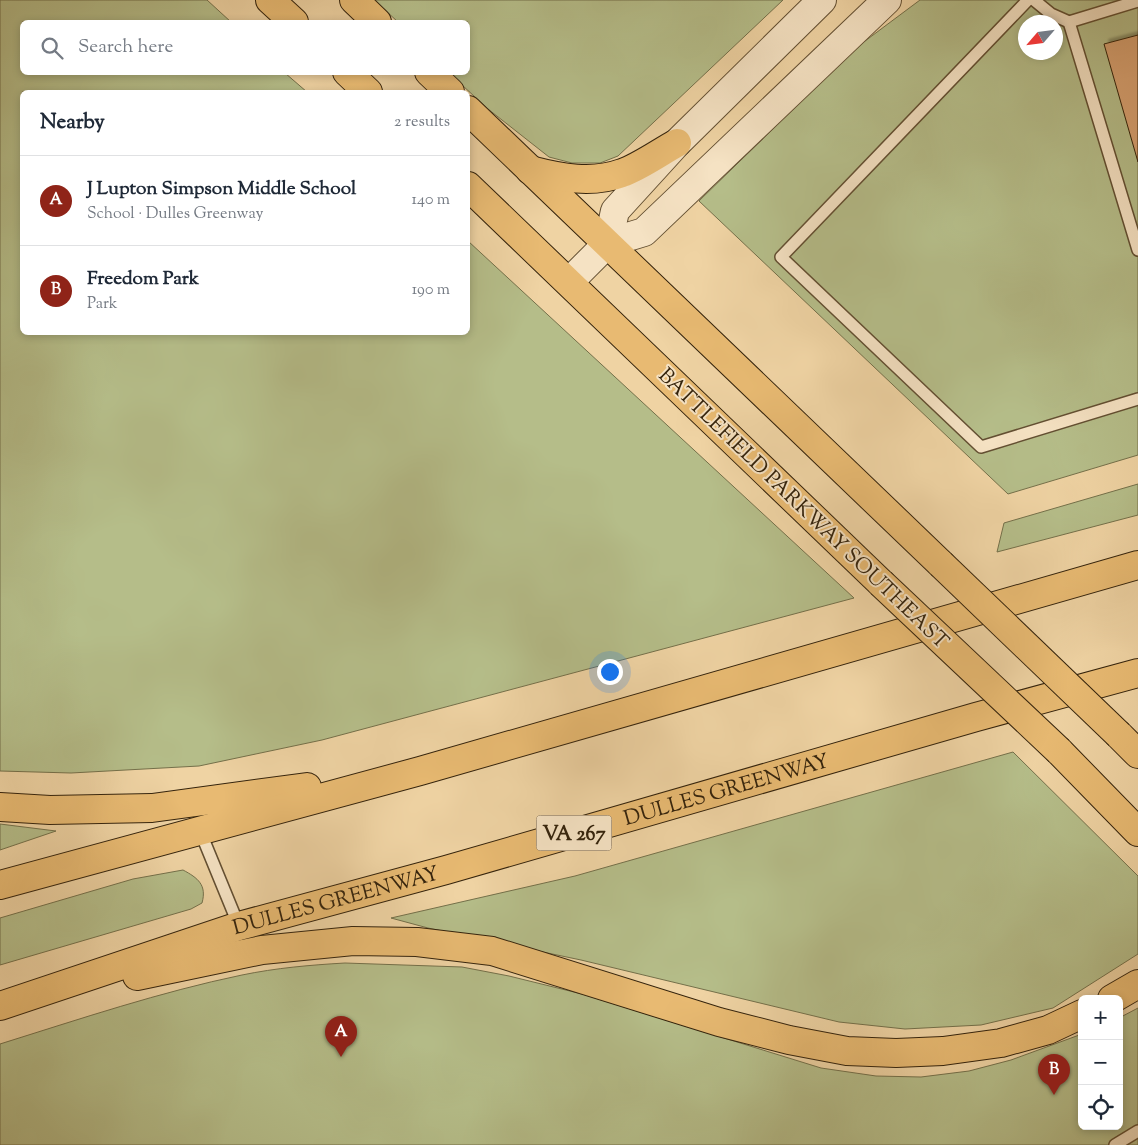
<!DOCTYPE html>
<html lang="en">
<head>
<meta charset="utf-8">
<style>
	body { margin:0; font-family:"Sorts Mill Goudy",serif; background:#f6f6f7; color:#1f2937 }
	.controls { position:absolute; right:15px; bottom:15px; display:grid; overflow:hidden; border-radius:8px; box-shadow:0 2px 8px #0003 }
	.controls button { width:45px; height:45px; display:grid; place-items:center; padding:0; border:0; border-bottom:1px solid #e0e1e3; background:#fff; color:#1f2937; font:25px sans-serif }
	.compass { position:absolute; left:1018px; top:15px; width:45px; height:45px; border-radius:50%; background:#fff; box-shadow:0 2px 8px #0003; rotate:242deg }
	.you { position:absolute; left:609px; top:671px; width:18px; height:18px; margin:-12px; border:4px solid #fff; border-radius:50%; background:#1a73e8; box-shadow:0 0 0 8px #1a73e833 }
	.badge { display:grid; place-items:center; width:32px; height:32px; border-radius:50%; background:#8f2418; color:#fff; font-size:16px; font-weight:700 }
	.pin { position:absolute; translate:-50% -41px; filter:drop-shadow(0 1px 2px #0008) }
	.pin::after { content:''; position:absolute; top:26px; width:18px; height:15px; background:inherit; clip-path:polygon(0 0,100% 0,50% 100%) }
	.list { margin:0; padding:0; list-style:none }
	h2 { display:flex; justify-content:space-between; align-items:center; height:65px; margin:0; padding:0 20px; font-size:21px }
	h2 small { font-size:16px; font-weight:400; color:#747a83 }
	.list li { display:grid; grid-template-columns:32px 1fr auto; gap:15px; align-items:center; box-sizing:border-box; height:90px; padding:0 20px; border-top:1px solid #e0e1e3 }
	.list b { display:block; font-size:19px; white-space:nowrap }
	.list p { margin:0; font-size:16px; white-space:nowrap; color:#747a83 }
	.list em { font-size:16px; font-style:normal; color:#747a83 }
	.icon { flex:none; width:28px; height:28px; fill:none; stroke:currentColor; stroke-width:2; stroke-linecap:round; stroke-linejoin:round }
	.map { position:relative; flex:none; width:1138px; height:1145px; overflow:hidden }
	.search { position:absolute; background:#fff; box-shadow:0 2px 8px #0003; left:20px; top:20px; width:450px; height:55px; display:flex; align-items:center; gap:12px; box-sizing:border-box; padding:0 18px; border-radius:8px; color:#747a83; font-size:19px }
	.panel { position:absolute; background:#fff; box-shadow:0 2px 8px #0003; left:20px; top:90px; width:450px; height:245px; border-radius:8px }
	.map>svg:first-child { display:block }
</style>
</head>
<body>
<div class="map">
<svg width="1138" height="1145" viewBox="0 0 1138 1145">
	<defs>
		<filter id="shadow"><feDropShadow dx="4.5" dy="-4.5" stdDeviation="1" flood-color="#0004"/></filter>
	</defs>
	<rect width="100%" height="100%" fill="#efd3a3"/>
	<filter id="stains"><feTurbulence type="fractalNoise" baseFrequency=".004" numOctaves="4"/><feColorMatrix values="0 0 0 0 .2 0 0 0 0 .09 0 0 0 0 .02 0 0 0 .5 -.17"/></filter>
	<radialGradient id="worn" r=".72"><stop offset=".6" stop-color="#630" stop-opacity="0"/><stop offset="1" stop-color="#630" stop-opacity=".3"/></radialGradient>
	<g fill="#b5bd89" stroke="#74704a" fill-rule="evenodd">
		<path d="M 0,0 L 207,0 L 231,22 L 22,22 L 22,72 L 285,73 L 307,92 L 22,92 L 22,332 L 468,332 L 468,241 L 854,598 L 322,740 L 199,766 L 71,773 L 0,771 Z"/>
		<path d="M 374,0 L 783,0 L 618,156 L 600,163 L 572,163 L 549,157 L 488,109 L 449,73 L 468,72 L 468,22 L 398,22 Z"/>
		<path d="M 920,0 L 1138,0 L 1138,455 L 1008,494 L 699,201 L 857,47 ZM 1026,22 L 1056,22 L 1056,52 L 1026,52 Z"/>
		<path d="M 1138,484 L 1138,515 L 997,552 L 1004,523 Z"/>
		<path d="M 1013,752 L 1138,876 L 1138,954 L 1053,1008 L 981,1025 L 905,1029 L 839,1022 L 581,960 L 428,928 L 391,918 L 575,876 Z"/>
		<path d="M 0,824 L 56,831 L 0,850 Z"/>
		<path d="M 183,870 C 198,878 207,885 202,903 L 191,909 L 0,965 L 0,918 L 133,879 Z"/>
		<path d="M 345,963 L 462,967 L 509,976 L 582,994 L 821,1068 L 876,1076 L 921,1077 L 969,1071 L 1011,1060 L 1082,1034 L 1082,1126 L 1119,1126 L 1119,1018 L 1138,1008 L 1138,1145 L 0,1145 L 0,1044 C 80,1019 160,992 242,975 C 276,968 310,965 345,963 Z"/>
	</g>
	<path fill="#d7a171" stroke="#34230c" filter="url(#shadow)" d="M 1138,35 L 1138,162 L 1104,44 Z"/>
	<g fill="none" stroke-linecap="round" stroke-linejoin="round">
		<g stroke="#634f32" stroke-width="14">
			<g id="service">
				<path d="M 1028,0 L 781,257 L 981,447 L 1138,399"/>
				<path d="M 1034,0 L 1051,14 L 1069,22"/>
				<path d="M 1138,1 L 1069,22 L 1138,250"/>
				<path d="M 200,831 L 239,926"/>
				<path d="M 1115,1145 L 1138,1131"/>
			</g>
		</g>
		<g stroke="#634f32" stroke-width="30">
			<g id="tertiary">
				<path d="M 608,243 L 615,211 L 677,143 L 822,0"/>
				<path d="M 569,282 L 608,243 L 644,232 L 887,0"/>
			</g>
		</g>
		<g stroke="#34230c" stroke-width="30">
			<g id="primary">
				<path d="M 270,0 L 294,22"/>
				<path d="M 354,0 L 377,22"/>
				<path d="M 347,72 L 368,92"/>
				<path d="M 429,72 L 450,92"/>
				<path d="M 468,110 L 941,564"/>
				<path d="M 530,170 C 561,178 592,184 622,173 C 638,168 662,151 677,143"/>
				<path d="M 468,186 L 881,583"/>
				<path d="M 1119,735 L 1138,754"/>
				<path d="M 1059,751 L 1138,832"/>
			</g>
		</g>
		<g stroke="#34230c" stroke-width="30">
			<g id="motorway">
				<path d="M 0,807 L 50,810 L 152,808 L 307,787"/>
				<path d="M 0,885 L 420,771 L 1138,565"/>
				<path d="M 137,976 L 262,950 L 353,941 L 417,942 L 492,951 L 719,1022 L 789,1040 L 847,1051 L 896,1053 L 943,1051 L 1001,1043 L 1048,1030 L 1082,1014"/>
				<path d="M 1112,999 L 1138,984"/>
				<path id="s1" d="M 0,1006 L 239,926 L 446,870 L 976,717 L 1138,673"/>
			</g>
		</g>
		<use href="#service" stroke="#f5e2c3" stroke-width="11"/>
		<use href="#tertiary" stroke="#f5e2c3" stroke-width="28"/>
		<use href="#primary" stroke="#e8ba72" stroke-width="28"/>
		<use href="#motorway" stroke="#e8ba72" stroke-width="28"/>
		<g stroke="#34230c" stroke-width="30" stroke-linecap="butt">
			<g id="primary-bridge">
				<path d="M 941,564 L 1119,735"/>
				<path d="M 881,583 L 1059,751"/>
			</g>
		</g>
		<use href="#primary-bridge" stroke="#e8ba72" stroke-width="28"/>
	</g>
	<g text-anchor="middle" stroke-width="4" stroke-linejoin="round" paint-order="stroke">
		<rect fill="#f5e2c3" stroke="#6e5c43" stroke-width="1" x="536.5" y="815.5" width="75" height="35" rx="4"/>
		<g font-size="20" font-weight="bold" fill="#34230c">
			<text x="574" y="840">VA 267</text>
		</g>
		<g font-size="21" fill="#34230c" stroke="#f5e2c3">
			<text transform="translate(804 508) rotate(44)" y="7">BATTLEFIELD PARKWAY SOUTHEAST</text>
			<text dy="7" stroke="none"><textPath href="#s1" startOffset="758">DULLES GREENWAY</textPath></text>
			<text dy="7" stroke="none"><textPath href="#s1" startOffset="352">DULLES GREENWAY</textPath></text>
		</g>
	</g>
	<rect width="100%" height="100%" filter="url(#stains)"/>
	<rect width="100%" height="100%" fill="url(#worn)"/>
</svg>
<div class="controls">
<button>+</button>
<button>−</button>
<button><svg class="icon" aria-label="locate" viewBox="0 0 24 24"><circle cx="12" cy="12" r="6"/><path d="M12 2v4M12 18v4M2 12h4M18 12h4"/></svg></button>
</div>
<svg class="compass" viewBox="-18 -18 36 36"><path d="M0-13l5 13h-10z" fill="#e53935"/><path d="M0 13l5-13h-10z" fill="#747a83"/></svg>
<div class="you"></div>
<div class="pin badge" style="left:341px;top:1057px">A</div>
<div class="pin badge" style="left:1054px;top:1095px">B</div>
<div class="search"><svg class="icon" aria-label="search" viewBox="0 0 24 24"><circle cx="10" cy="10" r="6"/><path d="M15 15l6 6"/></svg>Search here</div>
<section class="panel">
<h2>Nearby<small>2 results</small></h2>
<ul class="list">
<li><span class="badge">A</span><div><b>J Lupton Simpson Middle School</b><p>School · Dulles Greenway</p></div><em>140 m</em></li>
<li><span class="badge">B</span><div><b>Freedom Park</b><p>Park</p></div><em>190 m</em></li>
</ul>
</section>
</div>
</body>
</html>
